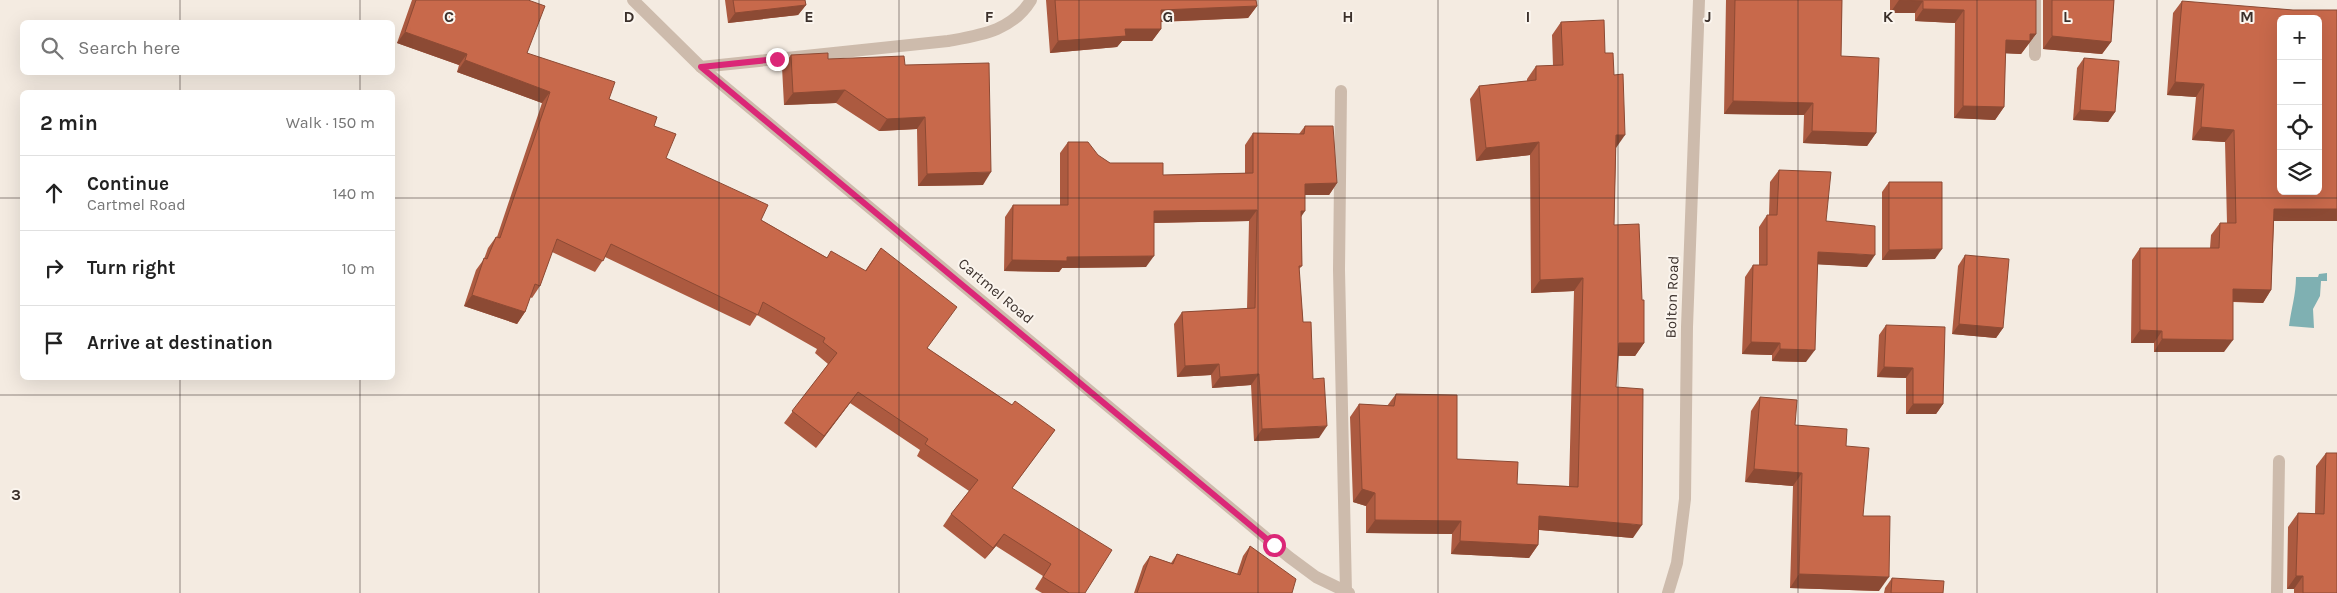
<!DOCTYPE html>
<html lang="en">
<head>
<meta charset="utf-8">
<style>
	body { margin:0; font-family:Karla,sans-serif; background:#f6f6f6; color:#222 }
	.controls { position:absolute; right:15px; top:15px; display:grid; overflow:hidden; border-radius:8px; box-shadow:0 5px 20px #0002 }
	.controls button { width:45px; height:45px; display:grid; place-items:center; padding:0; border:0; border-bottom:1px solid #e0e0e0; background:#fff; color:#222; font:25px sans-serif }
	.stop { position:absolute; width:15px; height:15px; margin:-11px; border:4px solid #db2777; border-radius:50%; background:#fff }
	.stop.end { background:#db2777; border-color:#fff; box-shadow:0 1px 5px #0008 }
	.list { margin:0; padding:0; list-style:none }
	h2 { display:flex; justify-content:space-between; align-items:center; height:65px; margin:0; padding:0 20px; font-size:21px }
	h2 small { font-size:16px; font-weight:400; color:#767676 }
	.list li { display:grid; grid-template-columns:32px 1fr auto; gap:15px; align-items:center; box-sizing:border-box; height:75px; padding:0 20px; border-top:1px solid #e0e0e0 }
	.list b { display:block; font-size:19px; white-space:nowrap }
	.list p { margin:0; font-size:16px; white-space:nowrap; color:#767676 }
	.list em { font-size:16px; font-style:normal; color:#767676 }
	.icon { flex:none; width:28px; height:28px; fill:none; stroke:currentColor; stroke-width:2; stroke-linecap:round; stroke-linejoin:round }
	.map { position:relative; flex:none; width:2337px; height:593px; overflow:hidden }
	.search { position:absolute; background:#fff; box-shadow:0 5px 20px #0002; left:20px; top:20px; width:375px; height:55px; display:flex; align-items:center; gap:12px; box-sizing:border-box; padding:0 18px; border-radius:8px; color:#767676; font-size:19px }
	.panel { position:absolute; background:#fff; box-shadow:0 5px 20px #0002; left:20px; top:90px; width:375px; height:290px; border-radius:8px }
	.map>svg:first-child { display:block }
</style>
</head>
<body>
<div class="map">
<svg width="2337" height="593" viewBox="0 0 2337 593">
	<rect width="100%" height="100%" fill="#f4ebe1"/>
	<path fill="#7fb0b2" d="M 2327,273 L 2327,281 L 2321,281 L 2320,296 L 2313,309 L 2314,328 L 2289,326 C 2291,309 2296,295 2296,277 L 2318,277 L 2319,274 Z"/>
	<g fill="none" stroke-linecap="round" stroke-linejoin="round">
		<g stroke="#cdbbac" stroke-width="12">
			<path d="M 633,0 L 701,67 L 1289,557 L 1316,577 L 1349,593"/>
			<path d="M 2035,0 L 2035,55"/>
			<path d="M 701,67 L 948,41 C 981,35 1012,31 1031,0"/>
			<path d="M 1341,91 L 1339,270 L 1346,592"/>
			<path d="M 1668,593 L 1677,563 L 1685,499 L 1687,327 L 1699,0"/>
			<path d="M 2277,593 L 2279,461"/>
		</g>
	</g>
	<g fill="#ac5a40">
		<path d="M 412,0 L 528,0 L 527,53 L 609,99 L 654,126 L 666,158 L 761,220 L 826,257 L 865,271 L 881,248 L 927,348 L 1012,405 L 1055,430 L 1012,488 L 1085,593 L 1042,593 L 1035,589 L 1043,576 L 996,546 L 985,559 L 943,526 L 951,514 L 969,491 L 917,456 L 920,450 L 850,403 L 816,448 L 784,423 L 828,364 L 815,353 L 817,349 L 757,315 L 750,326 L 605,257 L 595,272 L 552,252 L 540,286 L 532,298 L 530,297 L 525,312 L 517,324 L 464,306 L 476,270 L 484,259 L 488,248 L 496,237 L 497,237 L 542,103 L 457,72 L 459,65 L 397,43 Z"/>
		<path d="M 725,0 L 805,0 L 806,5 L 798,15 L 728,23 Z"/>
		<path d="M 1046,0 L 1256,0 L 1257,6 L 1248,18 L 1161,22 L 1161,29 L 1152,41 L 1122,41 L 1117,47 L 1050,53 Z"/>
		<path d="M 1726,0 L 1842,0 L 1841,56 L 1876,133 L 1867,146 L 1803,143 L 1804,115 L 1724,114 Z"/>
		<path d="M 1890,0 L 2036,0 L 2036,34 L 2021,54 L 2005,53 L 2004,107 L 1995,120 L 1954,118 L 1955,23 L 1915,21 L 1915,13 L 1890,13 Z"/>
		<path d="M 2043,0 L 2114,0 L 2111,42 L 2102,54 L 2043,49 Z"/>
		<path d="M 2182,1 L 2337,221 L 2274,221 L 2271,290 L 2263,303 L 2233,302 L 2224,352 L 2154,352 L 2154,343 L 2131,343 L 2132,260 L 2140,248 L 2210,248 L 2211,235 L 2220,223 L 2227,223 L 2225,142 L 2192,140 L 2196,97 L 2167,95 L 2173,13 Z"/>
		<path d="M 1561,22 L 1605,53 L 1616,148 L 1614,225 L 1644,343 L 1635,356 L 1618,356 L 1616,387 L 1633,538 L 1539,530 L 1538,545 L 1529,558 L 1451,554 L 1452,534 L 1366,533 L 1366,506 L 1353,502 L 1350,417 L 1359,404 L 1387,406 L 1396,394 L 1457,459 L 1517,484 L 1569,486 L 1574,291 L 1531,293 L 1530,155 L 1476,161 L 1470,99 L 1479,86 L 1527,81 L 1527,79 L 1536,66 L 1553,66 L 1552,35 Z"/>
		<path d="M 791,55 L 828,59 L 905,65 L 983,185 L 918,186 L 917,129 L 879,131 L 836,103 L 784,105 L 782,67 Z"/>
		<path d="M 2084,58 L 2115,112 L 2108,122 L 2073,120 L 2077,68 Z"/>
		<path d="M 1305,126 L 1337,183 L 1329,195 L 1305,195 L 1301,217 L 1302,266 L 1299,269 L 1303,322 L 1313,379 L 1319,438 L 1254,441 L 1251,385 L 1212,388 L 1211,375 L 1177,377 L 1174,324 L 1182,312 L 1247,309 L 1249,221 L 1154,223 L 1146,267 L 1062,268 L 1059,272 L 1004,271 L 1005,217 L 1013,205 L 1060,205 L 1060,153 L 1068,142 L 1110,163 L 1163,175 L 1245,173 L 1245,145 L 1253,133 L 1299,134 Z"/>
		<path d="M 1779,170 L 1826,221 L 1867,267 L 1818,264 L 1806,362 L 1772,361 L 1772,355 L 1742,354 L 1745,277 L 1753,265 L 1759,265 L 1759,227 L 1767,215 L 1769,215 L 1770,182 Z"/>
		<path d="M 1889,182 L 1935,259 L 1882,260 L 1882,192 Z"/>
		<path d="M 1965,255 L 2003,328 L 1996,338 L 1952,334 L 1958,266 Z"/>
		<path d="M 1886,325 L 1943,404 L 1936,414 L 1906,414 L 1906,378 L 1877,377 L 1879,335 Z"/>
		<path d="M 1760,397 L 1795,425 L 1846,446 L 1863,516 L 1879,591 L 1790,588 L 1793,486 L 1745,482 L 1751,411 Z"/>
		<path d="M 2326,453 L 2337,593 L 2294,593 L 2294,589 L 2287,589 L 2288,527 L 2298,513 L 2315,514 L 2316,466 Z"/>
		<path d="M 1250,546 L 1292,593 L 1134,593 L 1143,566 L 1150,556 L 1171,563 L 1177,554 L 1237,574 L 1243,556 Z"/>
		<path d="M 1892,578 L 1943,593 L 1884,593 L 1885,588 Z"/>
	</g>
	<g fill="#8c4a34">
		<path d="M 1899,0 L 1923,1 L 1915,13 L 1890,13 Z"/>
		<path d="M 806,5 L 798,15 L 728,23 L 735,13 Z"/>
		<path d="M 1257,6 L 1248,18 L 1152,22 L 1161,10 Z"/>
		<path d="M 1923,9 L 1964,10 L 1955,23 L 1915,21 Z"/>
		<path d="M 1125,29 L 1161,29 L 1152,41 L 1122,41 L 1117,47 L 1050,53 L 1058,41 Z"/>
		<path d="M 405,32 L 467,54 L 459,65 L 397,43 Z"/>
		<path d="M 2030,34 L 2036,34 L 2021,54 L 1997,53 L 2006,40 Z"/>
		<path d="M 2052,36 L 2111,42 L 2102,54 L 2043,49 Z"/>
		<path d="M 465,60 L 550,92 L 542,103 L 457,72 Z"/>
		<path d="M 2175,82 L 2204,84 L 2196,97 L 2167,95 Z"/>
		<path d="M 845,90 L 836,103 L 784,105 L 793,93 Z"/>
		<path d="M 1733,101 L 1813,103 L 1804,115 L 1724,114 Z"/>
		<path d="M 1963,106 L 2004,107 L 1995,120 L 1954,118 Z"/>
		<path d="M 2080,110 L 2115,112 L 2108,122 L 2073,120 Z"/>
		<path d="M 925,117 L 917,129 L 879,131 L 887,119 Z"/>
		<path d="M 2201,127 L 2234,130 L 2225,142 L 2192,140 Z"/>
		<path d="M 1812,131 L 1876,133 L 1867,146 L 1803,143 Z"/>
		<path d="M 1616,135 L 1625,135 L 1616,148 L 1606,148 Z"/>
		<path d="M 1539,142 L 1530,155 L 1476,161 L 1486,148 Z"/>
		<path d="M 991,172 L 983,185 L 918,186 L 927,174 Z"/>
		<path d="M 1337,183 L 1329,195 L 1297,195 L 1305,184 Z"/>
		<path d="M 2274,209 L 2337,209 L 2337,221 L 2266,221 Z"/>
		<path d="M 1257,210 L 1249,221 L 1146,223 L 1154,211 Z"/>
		<path d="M 1301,211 L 1305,211 L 1297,223 Z"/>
		<path d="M 1942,249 L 1935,259 L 1882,260 L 1889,250 Z"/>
		<path d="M 1818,252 L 1875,255 L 1867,267 L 1810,264 Z"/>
		<path d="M 1154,256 L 1146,267 L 1062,268 L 1059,272 L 1004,271 L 1012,260 L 1067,257 Z"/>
		<path d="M 1583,278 L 1574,291 L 1531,293 L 1540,280 Z"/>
		<path d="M 2233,289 L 2271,290 L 2263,303 L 2224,301 Z"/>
		<path d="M 472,295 L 525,312 L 517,324 L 464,306 Z"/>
		<path d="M 1959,324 L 2003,328 L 1996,338 L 1952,334 Z"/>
		<path d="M 2140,330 L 2162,331 L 2154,343 L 2131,343 Z"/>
		<path d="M 2162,339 L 2233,340 L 2224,352 L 2154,352 Z"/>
		<path d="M 1751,342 L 1780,343 L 1772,355 L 1742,354 Z"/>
		<path d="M 1619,343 L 1644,343 L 1635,356 L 1610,355 Z"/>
		<path d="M 1780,349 L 1815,350 L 1806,362 L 1772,361 Z"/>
		<path d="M 1219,364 L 1211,375 L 1177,377 L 1185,366 Z"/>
		<path d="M 1884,367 L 1913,368 L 1906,378 L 1877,377 Z"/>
		<path d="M 1259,374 L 1251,385 L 1212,388 L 1220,377 Z"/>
		<path d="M 858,392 L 850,403 L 816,448 L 824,436 Z"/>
		<path d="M 1913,404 L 1943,404 L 1936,414 L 1906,414 Z"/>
		<path d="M 1327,426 L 1319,438 L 1254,441 L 1262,429 Z"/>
		<path d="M 1754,469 L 1802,473 L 1793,486 L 1745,482 Z"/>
		<path d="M 1362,489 L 1375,493 L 1366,506 L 1353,502 Z"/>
		<path d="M 1539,516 L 1642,525 L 1633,538 L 1530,529 Z"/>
		<path d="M 1375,520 L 1461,521 L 1452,534 L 1366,533 Z"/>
		<path d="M 1004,534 L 996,546 L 985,559 L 993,548 Z"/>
		<path d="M 1460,541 L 1538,545 L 1529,558 L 1451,554 Z"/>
		<path d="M 1799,574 L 1889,577 L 1879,591 L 1790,588 Z"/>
		<path d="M 2296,576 L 2303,576 L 2294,589 L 2287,589 Z"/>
	</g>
	<g fill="#c8694b" stroke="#8c4a34" fill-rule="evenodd">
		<path d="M 416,0 L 528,0 L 545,6 L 527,53 L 615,82 L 609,99 L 657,117 L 654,126 L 676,134 L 666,158 L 768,205 L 761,220 L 827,258 L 831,251 L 866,271 L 881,248 L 957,307 L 927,348 L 1012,405 L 1015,401 L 1055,430 L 1012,488 L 1112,550 L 1085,593 L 1069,593 L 1043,577 L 1051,564 L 1004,534 L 993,548 L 951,514 L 978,480 L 925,444 L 928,439 L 858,392 L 824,436 L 792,411 L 837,353 L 823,342 L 825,338 L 763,302 L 758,315 L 611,244 L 603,261 L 557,239 L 540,286 L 535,284 L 525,312 L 472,295 L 484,258 L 487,259 L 496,237 L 500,238 L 550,92 L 465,60 L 467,54 L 405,32 Z"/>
		<path d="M 733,0 L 805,0 L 806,5 L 735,13 Z"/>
		<path d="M 1055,0 L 1256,0 L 1257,6 L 1161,10 L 1161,29 L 1125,29 L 1126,36 L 1058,41 Z"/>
		<path d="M 1735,0 L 1842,0 L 1841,56 L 1879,58 L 1876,133 L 1812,131 L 1813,103 L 1733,101 Z"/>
		<path d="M 1899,0 L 2036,0 L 2036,34 L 2030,34 L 2030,41 L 2006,40 L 2004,107 L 1963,106 L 1964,10 L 1923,9 L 1923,1 Z"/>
		<path d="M 2052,0 L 2114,0 L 2111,42 L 2052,36 Z"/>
		<path d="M 2182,1 L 2293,10 L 2337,10 L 2337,209 L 2274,209 L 2271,290 L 2233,289 L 2233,340 L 2162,339 L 2162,331 L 2140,330 L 2140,248 L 2219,248 L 2220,223 L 2236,223 L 2234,130 L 2201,127 L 2204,84 L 2175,82 ZM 2281,19 L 2318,19 L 2318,191 L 2281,191 Z"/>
		<path d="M 1604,20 L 1605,53 L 1613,53 L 1614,75 L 1623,74 L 1625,135 L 1616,135 L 1614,225 L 1639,224 L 1642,300 L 1644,300 L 1644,343 L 1619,343 L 1616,387 L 1643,389 L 1642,525 L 1539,516 L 1538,545 L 1460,541 L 1461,521 L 1375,520 L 1375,493 L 1362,489 L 1359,404 L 1394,406 L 1396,394 L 1457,395 L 1457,459 L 1518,462 L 1517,484 L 1578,487 L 1583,278 L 1540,280 L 1539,142 L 1486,148 L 1479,86 L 1536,80 L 1536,66 L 1563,65 L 1561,22 Z"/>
		<path d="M 828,53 L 828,59 L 904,56 L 905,65 L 989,63 L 991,172 L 927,174 L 925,117 L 887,119 L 845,90 L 793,93 L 791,55 Z"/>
		<path d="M 2084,58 L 2119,61 L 2115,112 L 2080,110 Z"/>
		<path d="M 1305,126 L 1333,126 L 1337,183 L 1305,184 L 1305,211 L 1301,211 L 1302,266 L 1299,266 L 1303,322 L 1311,322 L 1313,379 L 1324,378 L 1327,426 L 1262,429 L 1259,374 L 1220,377 L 1219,364 L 1185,366 L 1182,312 L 1255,308 L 1257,210 L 1154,211 L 1154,256 L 1067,257 L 1067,261 L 1012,260 L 1013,205 L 1068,205 L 1068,142 L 1088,142 L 1098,155 L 1110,163 L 1163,163 L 1163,175 L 1253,173 L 1253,133 L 1304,134 Z"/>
		<path d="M 1779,170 L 1831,172 L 1826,221 L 1875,226 L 1875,255 L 1818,252 L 1815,350 L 1780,349 L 1780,343 L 1751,342 L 1753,265 L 1767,265 L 1767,215 L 1777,215 Z"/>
		<path d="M 1889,182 L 1942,182 L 1942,249 L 1889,250 Z"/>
		<path d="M 1965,255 L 2009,259 L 2003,328 L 1959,324 Z"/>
		<path d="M 1886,325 L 1945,327 L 1943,404 L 1913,404 L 1913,368 L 1884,367 Z"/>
		<path d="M 1760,397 L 1797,400 L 1795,425 L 1847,429 L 1846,446 L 1869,448 L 1863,516 L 1890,516 L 1889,577 L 1799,574 L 1802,473 L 1754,469 Z"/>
		<path d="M 2326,453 L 2337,453 L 2337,593 L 2303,593 L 2303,576 L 2296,576 L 2298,513 L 2324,514 Z"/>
		<path d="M 1250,546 L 1296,579 L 1292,593 L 1137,593 L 1150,556 L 1173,564 L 1177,554 L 1240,575 Z"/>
		<path d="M 1892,578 L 1944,581 L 1943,593 L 1891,593 Z"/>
	</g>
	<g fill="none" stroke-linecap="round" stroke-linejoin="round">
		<path stroke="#db2777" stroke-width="6" d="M 777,59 L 701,67 L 1274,545"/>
	</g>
	<path fill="none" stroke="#3b302b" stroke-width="1" stroke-opacity="0.55" d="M 180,0 L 180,22M 360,0 L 360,22M 539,0 L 539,593M 719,0 L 719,593M 899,0 L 899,593M 1079,0 L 1079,593M 1258,0 L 1258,593M 1438,0 L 1438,593M 1618,0 L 1618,593M 1798,0 L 1798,593M 1977,0 L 1977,593M 2157,0 L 2157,593M 180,72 L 180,92M 360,72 L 360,92M 0,198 L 22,198M 392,198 L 2337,198M 180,378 L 180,593M 360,378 L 360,593M 0,395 L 2337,395"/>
	<g text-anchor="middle" stroke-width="4" stroke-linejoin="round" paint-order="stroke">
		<g font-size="15" fill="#3b302b" stroke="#fbf5ee">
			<text transform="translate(996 291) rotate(40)" y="5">Cartmel Road</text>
			<text transform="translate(1672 297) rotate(-88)" y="5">Bolton Road</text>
		</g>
	</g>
	<g font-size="16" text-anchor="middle" font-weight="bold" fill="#3b302b" stroke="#fbf5ee" stroke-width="4" stroke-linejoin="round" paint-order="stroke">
		<text x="449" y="22">C</text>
		<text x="629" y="22">D</text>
		<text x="809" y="22">E</text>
		<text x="989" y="22">F</text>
		<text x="1168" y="22">G</text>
		<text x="1348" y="22">H</text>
		<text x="1528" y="22">I</text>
		<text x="1708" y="22">J</text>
		<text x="1888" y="22">K</text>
		<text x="2067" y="22">L</text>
		<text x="2247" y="22">M</text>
		<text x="16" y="500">3</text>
	</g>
</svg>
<div class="controls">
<button>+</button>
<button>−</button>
<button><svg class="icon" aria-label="locate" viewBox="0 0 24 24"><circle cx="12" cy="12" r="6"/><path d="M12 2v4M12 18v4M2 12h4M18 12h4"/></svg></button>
<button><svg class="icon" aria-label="layers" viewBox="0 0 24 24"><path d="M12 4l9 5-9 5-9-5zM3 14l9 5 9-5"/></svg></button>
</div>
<div class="stop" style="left:1274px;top:545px"></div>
<div class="stop end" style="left:777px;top:59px"></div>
<div class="search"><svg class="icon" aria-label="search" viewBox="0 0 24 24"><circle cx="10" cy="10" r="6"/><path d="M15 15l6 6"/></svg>Search here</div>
<section class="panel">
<h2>2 min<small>Walk · 150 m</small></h2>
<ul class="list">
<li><svg class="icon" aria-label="ahead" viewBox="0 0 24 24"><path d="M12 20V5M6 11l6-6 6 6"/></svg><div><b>Continue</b><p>Cartmel Road</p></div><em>140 m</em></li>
<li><svg class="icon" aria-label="right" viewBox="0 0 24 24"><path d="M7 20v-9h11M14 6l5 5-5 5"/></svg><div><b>Turn right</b></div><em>10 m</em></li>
<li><svg class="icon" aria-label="arrive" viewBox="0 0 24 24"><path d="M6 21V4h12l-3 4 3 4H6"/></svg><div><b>Arrive at destination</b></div></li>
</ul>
</section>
</div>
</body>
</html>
